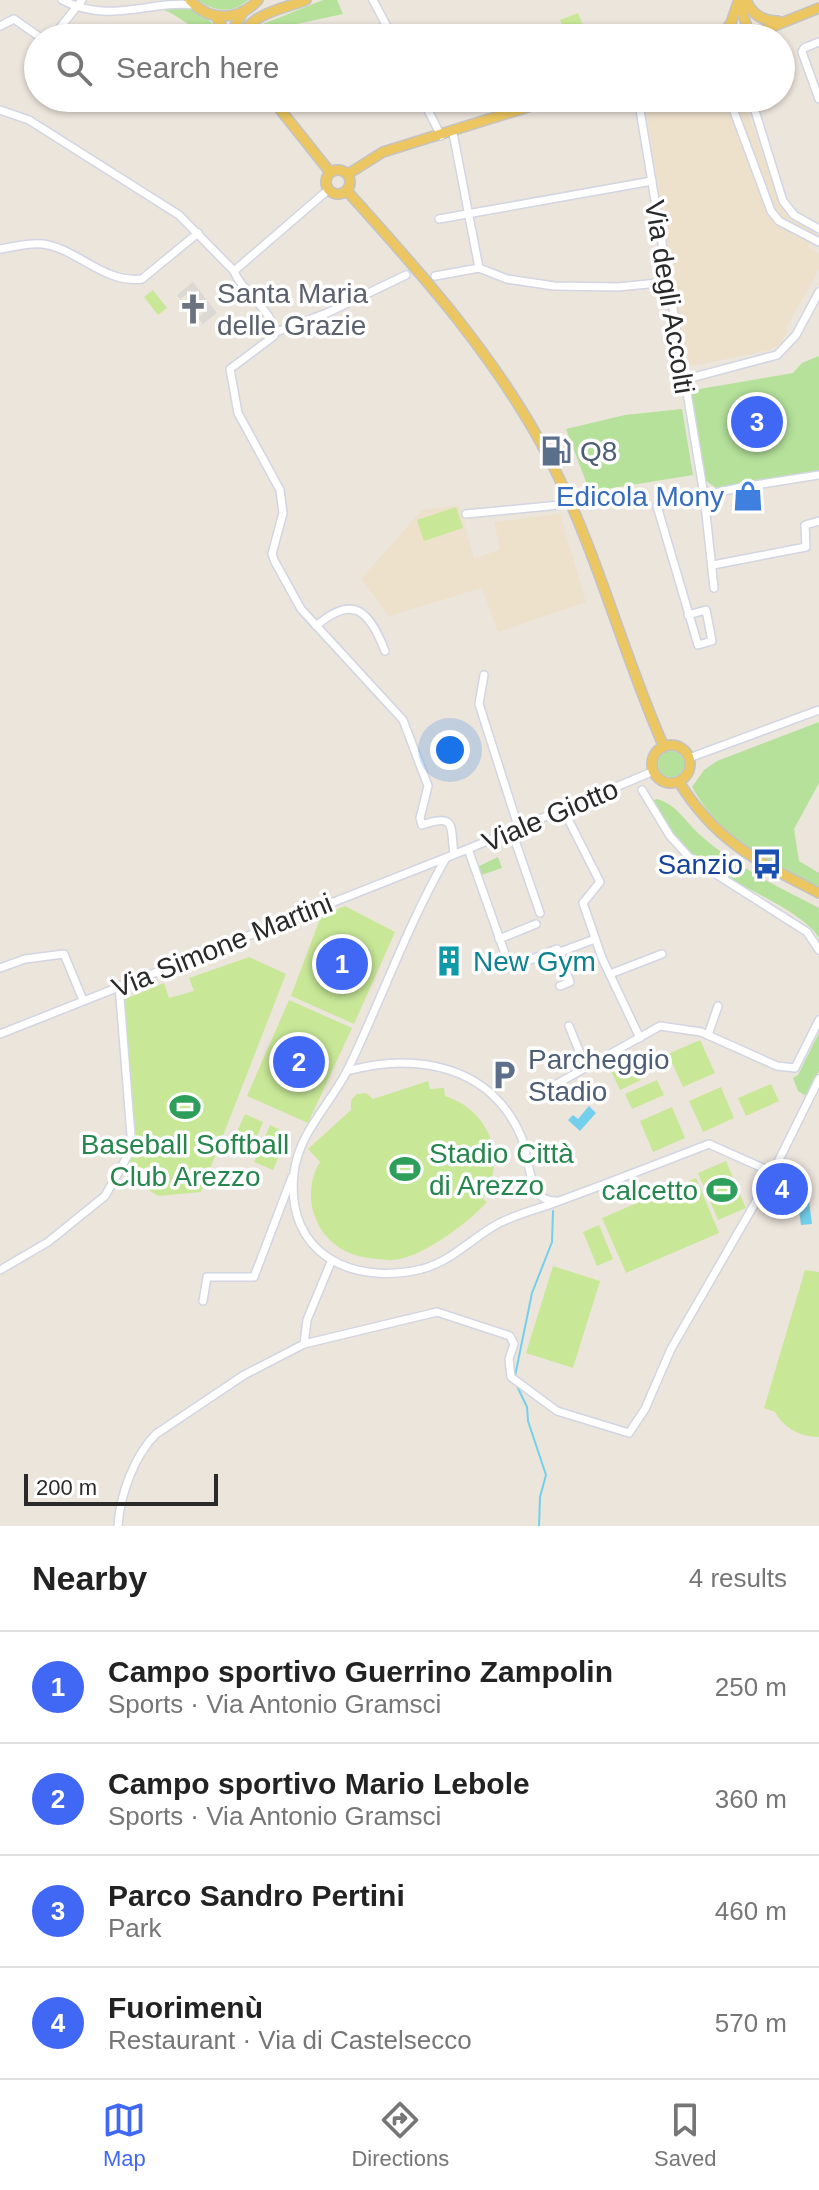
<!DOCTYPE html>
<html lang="en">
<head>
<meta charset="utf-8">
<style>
	body { margin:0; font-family:Helvetica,sans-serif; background:#f2f2f2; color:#222 }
	.scale { position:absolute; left:24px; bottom:20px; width:194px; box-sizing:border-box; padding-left:8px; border:4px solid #2a2a2a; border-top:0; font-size:22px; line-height:28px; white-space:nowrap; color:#2a2a2a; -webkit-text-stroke:6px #fff; paint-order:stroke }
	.you { position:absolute; left:450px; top:750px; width:28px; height:28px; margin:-20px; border:6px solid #fff; border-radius:50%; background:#1a73e8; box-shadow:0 0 0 12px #1a73e833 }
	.badge { display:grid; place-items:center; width:52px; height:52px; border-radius:50%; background:#4168f4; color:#fff; font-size:26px; font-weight:700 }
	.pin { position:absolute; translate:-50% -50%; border:4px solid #fff; box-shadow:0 2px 8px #0006 }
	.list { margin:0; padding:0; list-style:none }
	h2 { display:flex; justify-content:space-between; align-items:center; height:104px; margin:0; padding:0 32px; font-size:34px }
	h2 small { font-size:26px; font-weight:400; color:#767676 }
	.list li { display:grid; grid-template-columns:52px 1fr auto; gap:24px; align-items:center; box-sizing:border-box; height:112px; padding:0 32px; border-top:2px solid #e0e0e0 }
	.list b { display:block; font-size:30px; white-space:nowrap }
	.list p { margin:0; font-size:26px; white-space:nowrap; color:#767676 }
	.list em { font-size:26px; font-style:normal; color:#767676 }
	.icon { flex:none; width:44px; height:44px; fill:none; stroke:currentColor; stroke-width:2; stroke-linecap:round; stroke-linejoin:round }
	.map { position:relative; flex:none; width:819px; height:1526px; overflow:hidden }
	.search { position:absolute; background:#fff; box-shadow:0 2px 6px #0004; left:24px; right:24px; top:24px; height:88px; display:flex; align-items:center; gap:20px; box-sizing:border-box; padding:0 28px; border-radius:44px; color:#767676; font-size:30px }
	.sheet { height:552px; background:#fff }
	nav { display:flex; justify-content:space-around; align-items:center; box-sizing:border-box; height:112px; border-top:2px solid #e0e0e0; background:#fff; font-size:22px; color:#767676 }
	nav a { display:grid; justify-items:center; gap:4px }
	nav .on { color:#4168f4 }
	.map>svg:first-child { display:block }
</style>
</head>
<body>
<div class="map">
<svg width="819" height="1526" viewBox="0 0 819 1526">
	<rect width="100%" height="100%" fill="#ece5dc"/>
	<g fill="#ede1cc">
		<path d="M 644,98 L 742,98 L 784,211 L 816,233 L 808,247 L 819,253 L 819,269 L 786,328 L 787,333 L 780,344 L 770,350 L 693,366 L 687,363 Z"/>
		<path d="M 459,505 L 474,559 L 500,549 L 494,522 L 560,514 L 586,602 L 498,632 L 482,588 L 389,616 L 361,579 L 422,510 Z"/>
	</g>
	<g fill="#b5e19b">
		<path d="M 198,0 L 248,0 C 233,14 214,12 198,0 Z"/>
		<path d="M 323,0 L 337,0 L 343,14 L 264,31 L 265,38 L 248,38 L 258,26 Z"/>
		<path d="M 169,4 C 189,5 214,20 225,38 C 198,38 187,19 164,10 Z"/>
		<path d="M 819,356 L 819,471 L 716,488 L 705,480 L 688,391 L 793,373 L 802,363 Z"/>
		<path d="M 682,409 L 693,475 L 600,490 L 602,503 L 594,503 L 566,429 L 625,415 Z"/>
		<path d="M 819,722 L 819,783 L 794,829 L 799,861 L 819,873 L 819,887 C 768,859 721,839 692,787 L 704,770 L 717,761 Z"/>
		<circle cx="671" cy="764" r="13"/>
		<path d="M 657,799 C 676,804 685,821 699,834 C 734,866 777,886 819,908 L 819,938 C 804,910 726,881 698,860 C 678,844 666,821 651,801 Z"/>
		<path d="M 498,857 L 502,868 L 478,876 L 475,868 Z"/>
		<path d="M 819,1033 L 819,1071 L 806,1096 L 798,1091 L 793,1078 L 798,1075 Z"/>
	</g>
	<g fill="#c8e897">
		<path d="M 578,13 L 588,38 L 567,38 L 560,20 Z"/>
		<path d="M 153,290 L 167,308 L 158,315 L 144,297 Z"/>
		<path d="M 456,507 L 463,528 L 424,541 L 417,520 Z"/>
		<path d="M 345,906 L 395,932 L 354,1024 L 291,996 L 321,916 Z"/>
		<path d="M 249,957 L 286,974 L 201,1192 L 158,1196 L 126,1176 L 136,1137 L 123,1000 L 164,983 L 169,998 L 194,991 L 189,978 Z"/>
		<path d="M 289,1000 L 352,1028 L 308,1123 L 247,1096 Z"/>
		<path d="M 700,1040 L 715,1073 L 683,1087 L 668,1054 Z"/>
		<path d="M 630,1059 L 641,1080 L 620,1090 L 610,1069 Z"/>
		<path d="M 657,1080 L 664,1095 L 632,1109 L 625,1094 Z"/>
		<path d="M 428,1081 L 430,1089 L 444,1088 L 445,1096 C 491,1111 507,1159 483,1199 L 487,1202 C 468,1223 416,1263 387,1260 C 379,1259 362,1258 352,1254 C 314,1240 300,1194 320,1162 L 308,1149 L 351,1110 L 351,1100 L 357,1094 L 366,1093 L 373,1099 Z"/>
		<path d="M 771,1084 L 779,1101 L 746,1116 L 738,1098 Z"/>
		<path d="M 721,1087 L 734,1118 L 703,1132 L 689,1101 Z"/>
		<path d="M 672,1107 L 685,1138 L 653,1152 L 640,1121 Z"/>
		<path d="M 245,1114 L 263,1122 L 248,1158 L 229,1150 Z"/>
		<path d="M 270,1125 L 289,1134 L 273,1170 L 254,1162 Z"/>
		<path d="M 726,1161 L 746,1208 L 718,1220 L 698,1173 Z"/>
		<path d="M 696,1178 L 719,1233 L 626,1273 L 602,1218 Z"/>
		<path d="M 599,1225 L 613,1259 L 597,1266 L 583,1232 Z"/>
		<path d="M 553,1266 L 600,1281 L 573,1368 L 526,1353 Z"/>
		<path d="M 805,1270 L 819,1272 L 819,1437 C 800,1437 784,1428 775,1412 L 764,1408 Z"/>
	</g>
	<path fill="#dcd8d3" d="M 193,282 L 217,313 L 203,324 L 198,318 L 204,312 L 189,293 L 180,299 L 177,295 Z"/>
	<g fill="#73cfeb">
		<path d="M 589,1106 L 596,1113 L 580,1131 L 568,1120 L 573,1115 L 578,1119 Z"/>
		<path d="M 809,1201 L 812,1224 L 801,1225 L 798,1203 Z"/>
	</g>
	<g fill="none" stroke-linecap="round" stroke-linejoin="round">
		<g stroke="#73cfeb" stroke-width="2">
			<path d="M 515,1376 L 532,1293 L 552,1242 L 553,1211"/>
			<path d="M 517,1386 L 527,1407 L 528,1421 L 546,1475 L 540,1497 L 539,1526"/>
		</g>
		<g stroke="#d2d5e2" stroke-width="10">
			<g id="minor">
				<path d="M 62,0 C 111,25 148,0 194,5"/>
				<path d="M 373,0 L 393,38"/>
				<path d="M 0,26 L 14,19 L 41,38"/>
				<path d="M 52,38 L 82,0"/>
				<path d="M 819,42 L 804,48 L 802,52 L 819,99"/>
				<path d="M 422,98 L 441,136"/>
				<path d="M 638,98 L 704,495 L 714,588"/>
				<path d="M 729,98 L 771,211 L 779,221 L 819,242"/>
				<path d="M 751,98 L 783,201 L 794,215 L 819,229"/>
				<path d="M 0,110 L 29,120 L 179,215 L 234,271 C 241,292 278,314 274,336 L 230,369 L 238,413 L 280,490 L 283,513 L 272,554 L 275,562 L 301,609 L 403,720 L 428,786 L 420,818 L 422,825 C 457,813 450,826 454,854"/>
				<path d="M 453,133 L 479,268"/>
				<path d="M 439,219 L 652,181"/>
				<path d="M 0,249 C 14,247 29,242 43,244 C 78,249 104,284 142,279 L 198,233"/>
				<path d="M 234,271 L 328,190"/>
				<path d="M 435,276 L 479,268 L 507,279 L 554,286 L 618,287 L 668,282"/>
				<path d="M 276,332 L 327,313 L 406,275"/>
				<path d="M 683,380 L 777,355 L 796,335 L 819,292"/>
				<path d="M 466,514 L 570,504"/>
				<path d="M 713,565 L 806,547 L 805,525 L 819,521"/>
				<path d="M 688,615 L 706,610 L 712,641 L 698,645 L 657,506 L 742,487 L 819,475"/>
				<path d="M 316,626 C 353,594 369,610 385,651"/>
				<path d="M 484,675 L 479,704 L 518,826"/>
				<path d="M 689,758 L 819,710"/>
				<path d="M 642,790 L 670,836 L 689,857 L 807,932 L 819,950"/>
				<path d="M 569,821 L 600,882 L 583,903 L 602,958 L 640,1038"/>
				<path d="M 511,829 L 540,913"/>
				<path d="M 468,849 L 510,968"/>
				<path d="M 446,858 C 408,924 382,998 349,1067 C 332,1103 299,1131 294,1173 C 285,1254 352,1286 422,1269 C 451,1261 469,1241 494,1226 C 514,1214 540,1209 562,1200 C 611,1182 660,1163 709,1144 L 765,1169 L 776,1165"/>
				<path d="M 499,939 L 536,924"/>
				<path d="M 520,964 L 557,949 L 560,952"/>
				<path d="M 0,968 L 25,959 L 64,954 L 83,1000"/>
				<path d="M 610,974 L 662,954"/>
				<path d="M 560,986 L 570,982 L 560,952 L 595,939"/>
				<path d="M 569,1026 L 586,1068"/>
				<path d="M 0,1034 L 468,849 L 654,771"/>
				<path d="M 708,1035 L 718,1006"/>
				<path d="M 347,1071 C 416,1052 490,1065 521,1136 C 528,1153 528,1181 540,1195 C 544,1200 550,1201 556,1201"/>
				<path d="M 553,1086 L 660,1026 L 701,1032 L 777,1066 L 795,1068 L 819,1020"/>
				<path d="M 0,1270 L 48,1242 L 105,1196 L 132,1148 L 119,985"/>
				<path d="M 203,1301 L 207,1277 L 254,1277 L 292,1177"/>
				<path d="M 304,1344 L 437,1312 L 510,1336 L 514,1344 L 509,1359 L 511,1377 L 557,1411 L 629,1433 L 645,1409 L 671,1349 L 773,1172 L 819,1079"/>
				<path d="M 118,1526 C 120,1495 134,1456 156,1434 L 244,1375 L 304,1344 L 307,1320 L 331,1262"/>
			</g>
		</g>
		<g stroke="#c3c3c3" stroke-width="12">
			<g id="major">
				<path d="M 190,0 C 209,22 239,21 258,0"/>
				<path d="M 746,0 C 752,15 763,21 778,21"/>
				<path d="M 739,2 L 747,27 L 754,35"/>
				<path d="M 216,16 L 228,38"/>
				<path d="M 235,38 L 235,26 L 243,12"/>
				<path d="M 243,38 C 247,14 286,8 306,0"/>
				<path d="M 719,38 L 731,23 L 739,0"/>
				<path d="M 744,38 L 819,8"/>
				<path d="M 271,98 L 330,172"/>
				<circle cx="338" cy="182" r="12"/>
				<path d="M 348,174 L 383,152 L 557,98"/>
				<path d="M 347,191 C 422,274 497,358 549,458 C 597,550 622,652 664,747"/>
				<circle cx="671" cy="764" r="19"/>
				<path d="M 679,782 C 716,842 759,862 819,893"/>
			</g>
		</g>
		<use href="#minor" stroke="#fff" stroke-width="7"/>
		<use href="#major" stroke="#ecc761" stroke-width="9"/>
	</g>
	<defs>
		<g id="church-bare" transform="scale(2.4)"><path d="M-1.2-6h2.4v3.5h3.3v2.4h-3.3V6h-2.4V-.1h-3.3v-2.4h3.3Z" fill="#6b7280" stroke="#fff" stroke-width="2.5" paint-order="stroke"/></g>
		<g id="fuel-bare" transform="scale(2.4)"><path d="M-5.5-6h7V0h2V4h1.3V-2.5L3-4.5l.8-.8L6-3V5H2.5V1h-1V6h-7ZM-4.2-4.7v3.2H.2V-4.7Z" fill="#5c6f8a" stroke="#fff" stroke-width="2.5" paint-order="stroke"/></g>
		<g id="shop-bare" transform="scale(2.4)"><path d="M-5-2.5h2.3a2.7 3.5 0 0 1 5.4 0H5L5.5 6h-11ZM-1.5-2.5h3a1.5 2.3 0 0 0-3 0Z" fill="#3f7fe0" stroke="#fff" stroke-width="2.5" paint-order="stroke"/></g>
		<g id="bus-bare" transform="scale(2.4)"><path d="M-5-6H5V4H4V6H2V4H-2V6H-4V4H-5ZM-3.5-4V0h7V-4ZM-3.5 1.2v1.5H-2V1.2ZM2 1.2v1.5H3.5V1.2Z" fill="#1a4fb4" stroke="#fff" stroke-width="2.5" paint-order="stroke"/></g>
		<g id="building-bare" transform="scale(2.4)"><path d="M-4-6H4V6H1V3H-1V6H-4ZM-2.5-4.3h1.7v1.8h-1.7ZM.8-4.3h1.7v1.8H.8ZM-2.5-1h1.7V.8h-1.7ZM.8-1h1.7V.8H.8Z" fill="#0f9aa8" stroke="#fff" stroke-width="2.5" paint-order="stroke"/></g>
		<g id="parking-bare" transform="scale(2.4)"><path d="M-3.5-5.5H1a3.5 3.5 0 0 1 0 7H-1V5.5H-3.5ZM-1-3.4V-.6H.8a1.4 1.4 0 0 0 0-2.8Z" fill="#5c6f8a" stroke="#fff" stroke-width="2.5" paint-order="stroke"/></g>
		<g id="stadium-bare" transform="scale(2.4)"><path d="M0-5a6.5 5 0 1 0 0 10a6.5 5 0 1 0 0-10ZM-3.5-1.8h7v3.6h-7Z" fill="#2e9e5b" stroke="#fff" stroke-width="2.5" paint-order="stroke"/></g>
	</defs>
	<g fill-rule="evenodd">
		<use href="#church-bare" x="193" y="309"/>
		<use href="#fuel-bare" x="556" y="451"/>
		<use href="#shop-bare" x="748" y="496"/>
		<use href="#bus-bare" x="767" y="864"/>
		<use href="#building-bare" x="449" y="961"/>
		<use href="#parking-bare" x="504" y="1075"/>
		<use href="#stadium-bare" x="185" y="1107"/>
		<use href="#stadium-bare" x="405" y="1169"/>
		<use href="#stadium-bare" x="722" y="1190"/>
	</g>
	<g text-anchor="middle" stroke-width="7" stroke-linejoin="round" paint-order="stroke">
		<g font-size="28" fill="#5b616d" stroke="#fff" text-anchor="start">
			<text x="217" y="303">Santa Maria<tspan x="217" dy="32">delle Grazie</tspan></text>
		</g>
		<g font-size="28" fill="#2a2a2a" stroke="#fff">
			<text transform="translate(670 297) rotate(81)" y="10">Via degli Accolti</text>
			<text transform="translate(550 815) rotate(-23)" y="10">Viale Giotto</text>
			<text transform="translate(222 945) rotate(-22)" y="10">Via Simone Martini</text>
		</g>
		<g font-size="28" fill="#4e5e75" stroke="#fff" text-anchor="start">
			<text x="580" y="461">Q8</text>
			<text x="528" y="1069">Parcheggio<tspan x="528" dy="32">Stadio</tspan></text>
		</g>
		<g font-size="28" fill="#366cbe" stroke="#fff" text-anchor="end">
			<text x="724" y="506">Edicola Mony</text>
		</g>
		<g font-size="28" fill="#164399" stroke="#fff" text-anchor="end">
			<text x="743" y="874">Sanzio</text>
		</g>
		<g font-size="28" fill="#0d838f" stroke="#fff" text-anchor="start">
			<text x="473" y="971">New Gym</text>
		</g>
		<g font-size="28" fill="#27864d" stroke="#fff">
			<text x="185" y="1154">Baseball Softball<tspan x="185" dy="32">Club Arezzo</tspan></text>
			<text x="429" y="1163" text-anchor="start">Stadio Città<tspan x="429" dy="32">di Arezzo</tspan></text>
			<text x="698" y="1200" text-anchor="end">calcetto</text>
		</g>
	</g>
</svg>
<div class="scale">200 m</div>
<div class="you"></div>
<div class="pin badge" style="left:342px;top:964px">1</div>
<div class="pin badge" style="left:299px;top:1062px">2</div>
<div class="pin badge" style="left:757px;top:422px">3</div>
<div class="pin badge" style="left:782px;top:1189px">4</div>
<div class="search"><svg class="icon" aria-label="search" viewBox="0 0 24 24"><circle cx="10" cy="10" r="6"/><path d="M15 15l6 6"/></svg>Search here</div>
</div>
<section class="sheet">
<h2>Nearby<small>4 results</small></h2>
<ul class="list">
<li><span class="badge">1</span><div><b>Campo sportivo Guerrino Zampolin</b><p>Sports · Via Antonio Gramsci</p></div><em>250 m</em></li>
<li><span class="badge">2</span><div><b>Campo sportivo Mario Lebole</b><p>Sports · Via Antonio Gramsci</p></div><em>360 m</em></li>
<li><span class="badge">3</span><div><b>Parco Sandro Pertini</b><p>Park</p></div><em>460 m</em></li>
<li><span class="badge">4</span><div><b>Fuorimenù</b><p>Restaurant · Via di Castelsecco</p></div><em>570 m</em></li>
</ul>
</section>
<nav>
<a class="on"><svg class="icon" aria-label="map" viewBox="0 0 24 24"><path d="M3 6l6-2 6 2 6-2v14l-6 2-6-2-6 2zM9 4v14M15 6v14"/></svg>Map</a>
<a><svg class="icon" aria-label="directions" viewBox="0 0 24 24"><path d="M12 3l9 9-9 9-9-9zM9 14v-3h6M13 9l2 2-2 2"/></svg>Directions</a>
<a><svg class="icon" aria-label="saved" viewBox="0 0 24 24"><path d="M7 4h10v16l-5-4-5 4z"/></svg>Saved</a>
</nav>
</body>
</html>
